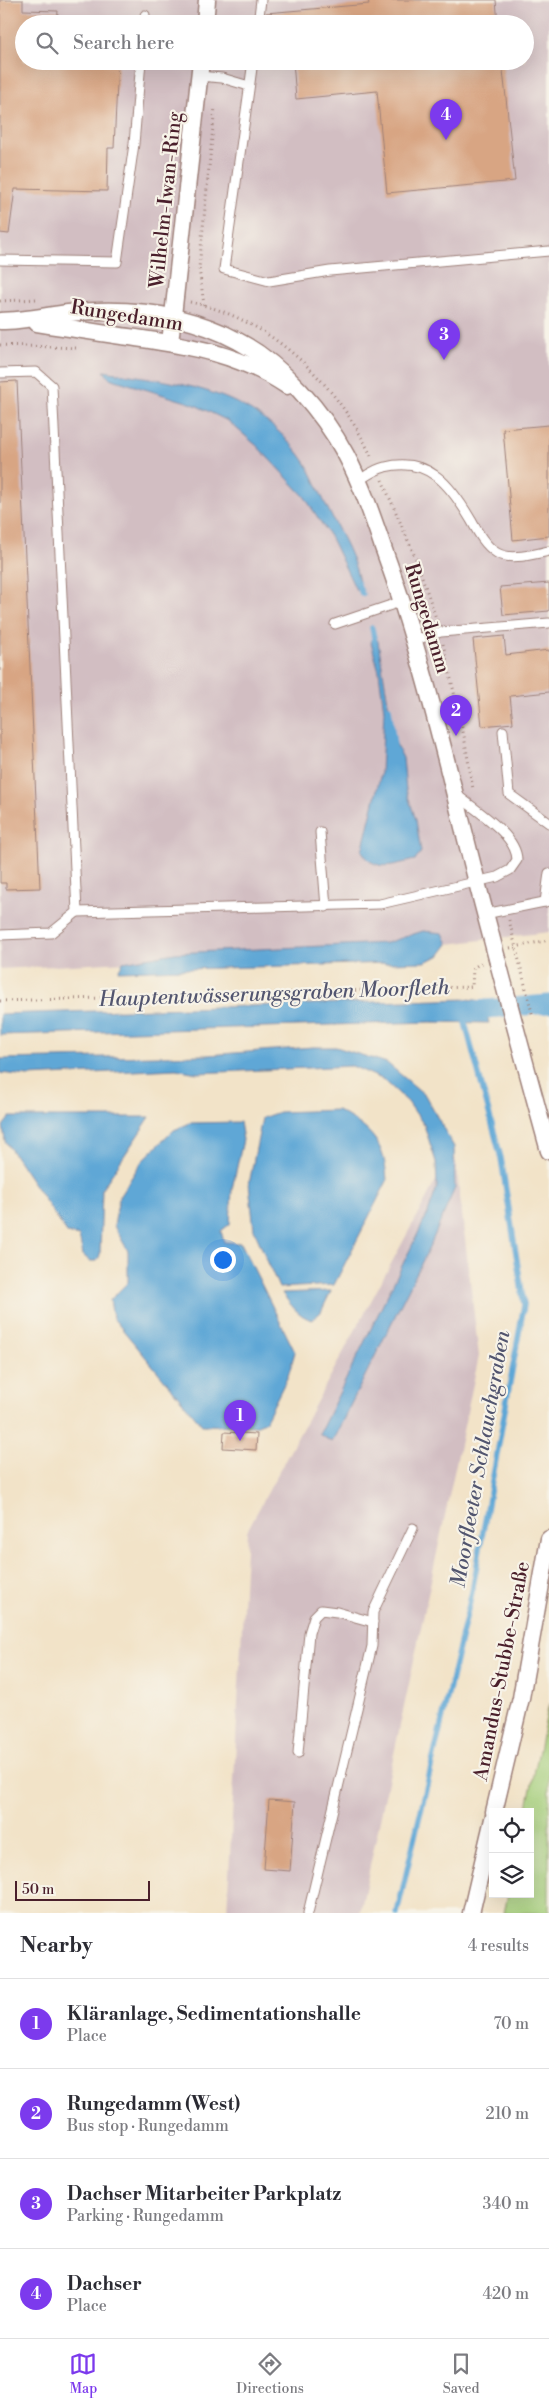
<!DOCTYPE html>
<html lang="en">
<head>
<meta charset="utf-8">
<style>
	body { margin:0; font-family:"Libre Bodoni",serif; background:#f2f2f3; color:#2b2b33 }
	.controls { position:absolute; right:15px; bottom:15px; display:grid; overflow:hidden; border-radius:0px; box-shadow:0 5px 20px #0002 }
	.controls button { width:45px; height:45px; display:grid; place-items:center; padding:0; border:0; border-bottom:1px solid #e1e1e2; background:#fff; color:#2b2b33; font:25px sans-serif }
	.scale { position:absolute; left:15px; bottom:12px; width:135px; box-sizing:border-box; padding-left:5px; border:2px solid #4a1f2b; border-top:0; font-size:14px; line-height:18px; white-space:nowrap; color:#4a1f2b; -webkit-text-stroke:4px #f7f3e8; paint-order:stroke }
	.you { position:absolute; left:222px; top:1259px; width:18px; height:18px; margin:-12px; border:4px solid #fff; border-radius:50%; background:#1a73e8; box-shadow:0 0 0 8px #1a73e833 }
	.badge { display:grid; place-items:center; width:32px; height:32px; border-radius:50%; background:#7c3aed; color:#fff; font-size:16px; font-weight:700 }
	.pin { position:absolute; translate:-50% -41px; filter:drop-shadow(0 1px 2px #0008) }
	.pin::after { content:''; position:absolute; top:26px; width:18px; height:15px; background:inherit; clip-path:polygon(0 0,100% 0,50% 100%) }
	.list { margin:0; padding:0; list-style:none }
	h2 { display:flex; justify-content:space-between; align-items:center; height:65px; margin:0; padding:0 20px; font-size:21px }
	h2 small { font-size:16px; font-weight:400; color:#7c7c81 }
	.list li { display:grid; grid-template-columns:32px 1fr auto; gap:15px; align-items:center; box-sizing:border-box; height:90px; padding:0 20px; border-top:1px solid #e1e1e2 }
	.list b { display:block; font-size:19px; white-space:nowrap }
	.list p { margin:0; font-size:16px; white-space:nowrap; color:#7c7c81 }
	.list em { font-size:16px; font-style:normal; color:#7c7c81 }
	.icon { flex:none; width:28px; height:28px; fill:none; stroke:currentColor; stroke-width:2; stroke-linecap:round; stroke-linejoin:round }
	.map { position:relative; flex:none; width:549px; height:1913px; overflow:hidden }
	.search { position:absolute; background:#fff; box-shadow:0 5px 20px #0002; left:15px; right:15px; top:15px; height:55px; display:flex; align-items:center; gap:12px; box-sizing:border-box; padding:0 18px; border-radius:28px; color:#7c7c81; font-size:19px }
	.sheet { height:425px; background:#fff }
	nav { display:flex; justify-content:space-around; align-items:center; box-sizing:border-box; height:70px; border-top:1px solid #e1e1e2; background:#fff; font-size:14px; color:#7c7c81 }
	nav a { display:grid; justify-items:center; gap:2px }
	nav .on { color:#7c3aed }
	.map>svg:first-child { display:block }
</style>
</head>
<body>
<div class="map">
<svg width="549" height="1913" viewBox="0 0 549 1913">
	<rect width="100%" height="100%" fill="#f7f3e8"/>
	<filter id="ink" filterUnits="userSpaceOnUse"><feTurbulence type="fractalNoise" baseFrequency=".02" numOctaves="2"/><feDisplacementMap in="SourceGraphic" scale="10" xChannelSelector="R" yChannelSelector="G"/><feConvolveMatrix kernelMatrix="1 2 1 2 8 2 1 2 1" color-interpolation-filters="sRGB"/></filter>
	<filter id="wash" filterUnits="userSpaceOnUse"><feTurbulence type="fractalNoise" baseFrequency=".0096" numOctaves="4" result="noise"/><feDisplacementMap in="SourceGraphic" scale="20" xChannelSelector="R" yChannelSelector="G"/><feGaussianBlur stdDeviation="1.12" result="paint"/><feColorMatrix in="noise" values="0 0 0 0 0 0 0 0 0 0 0 0 0 0 0 0 0 1.4 0 .05"/><feComposite in="paint" operator="in"/></filter>
	<g filter="url(#wash)">
		<rect width="100%" height="100%" fill="#f2e3c8"/>
		<g fill="#d2bec2" fill-rule="evenodd">
			<path d="M 0,0 L 549,0 L 549,932 L 448,944 L 0,969 ZM 24,24 L 525,24 L 525,61 L 24,61 Z"/>
			<path d="M 454,1147 L 479,1356 L 360,1913 L 227,1913 L 247,1531 Z"/>
		</g>
		<path fill="#a4ce7a" stroke="#777652" d="M 549,1703 L 549,1913 L 504,1913 L 508,1894 L 530,1894 L 530,1812 L 526,1812 Z"/>
		<g fill="#5fa7d6" stroke="#546380">
			<path d="M 104,371 C 181,383 249,389 300,455 C 312,470 319,492 328,509 C 340,534 357,560 360,589 L 356,590 L 331,538 L 304,496 L 256,445 L 228,421 L 193,404 L 109,378 Z"/>
			<path d="M 374,636 L 378,641 L 394,740 L 403,758 L 406,790 L 416,820 L 421,852 L 415,860 C 394,864 375,874 362,851 L 381,773 L 384,711 L 379,671 L 371,643 Z"/>
			<path d="M 423,931 L 443,933 L 448,944 L 439,956 L 424,962 L 118,971 L 123,962 L 175,953 L 386,943 Z"/>
			<path d="M 468,999 L 483,1001 L 489,1023 L 430,1022 L 0,1035 L 0,1014 Z"/>
			<path d="M 313,1047 L 336,1047 L 387,1063 L 425,1095 L 454,1147 L 455,1188 L 429,1248 L 332,1442 L 319,1434 L 428,1213 L 437,1187 L 436,1162 L 424,1125 L 408,1102 L 384,1080 L 352,1066 L 197,1073 L 176,1069 L 28,1076 L 0,1073 L 0,1059 L 208,1055 Z"/>
			<path d="M 337,1110 C 371,1129 385,1142 387,1181 L 334,1285 L 279,1288 L 254,1230 L 249,1184 L 262,1118 L 279,1112 Z"/>
			<path d="M 10,1117 L 150,1117 L 102,1189 L 100,1255 L 97,1261 L 90,1261 L 83,1255 L 79,1236 L 67,1233 L 5,1141 L 3,1126 Z"/>
			<path d="M 240,1122 L 243,1140 L 232,1189 L 230,1224 L 221,1231 L 224,1242 L 241,1243 L 295,1352 L 288,1376 L 265,1422 L 255,1426 L 202,1425 L 113,1318 L 110,1300 L 128,1282 L 128,1251 L 114,1226 L 119,1197 L 142,1161 L 174,1130 L 190,1123 Z"/>
			<path d="M 331,1291 L 321,1312 L 312,1320 C 298,1316 290,1304 282,1293 Z"/>
		</g>
		<g fill="none" stroke-linecap="round" stroke-linejoin="round">
			<g stroke="#5fa7d6" stroke-width="5.5">
				<path d="M 357,582 L 362,594"/>
				<path d="M 372,628 L 375,643"/>
				<path d="M 389,708 L 394,746"/>
				<path d="M 397,1913 L 472,1592 L 524,1305 L 501,1158 L 463,1015"/>
			</g>
			<path stroke="#5fa7d6" stroke-width="19" d="M 461,1011 L 549,1004"/>
		</g>
		<g id="blocks">
			<g fill="#d8a583">
				<path d="M 0,0 L 23,0 L 23,10 L 58,11 L 57,24 L 24,24 L 24,61 L 118,61 L 114,148 L 108,148 L 107,191 L 15,189 L 9,234 L 0,233 Z"/>
				<path d="M 368,0 L 496,0 L 498,24 L 264,24 L 266,13 L 369,4 Z"/>
				<path d="M 293,61 L 502,61 L 515,181 L 387,193 L 377,91 L 296,99 Z"/>
				<path d="M 17,381 L 40,888 L 6,889 L 6,883 L 0,883 L 0,382 Z"/>
				<path d="M 549,425 L 549,536 L 513,540 L 503,429 Z"/>
				<path d="M 549,583 L 549,611 L 503,615 L 500,587 Z"/>
				<path d="M 504,636 L 506,655 L 549,650 L 549,692 L 510,696 L 513,723 L 482,726 L 473,639 Z"/>
				<path d="M 224,1432 L 257,1434 L 256,1450 L 223,1448 Z"/>
				<path d="M 269,1800 L 295,1802 L 290,1871 L 264,1869 Z"/>
			</g>
		</g>
	</g>
	<g filter="url(#ink)">
		<use href="#blocks" fill-opacity="0" stroke="#9e817a" stroke-width="1"/>
		<g fill="none" stroke-linecap="round" stroke-linejoin="round">
			<g stroke="#9e817a" stroke-width="11">
				<g id="service">
					<path d="M 144,24 L 145,15"/>
					<path d="M 258,24 L 261,0"/>
					<path d="M 253,61 L 224,269 L 269,281 L 330,271 L 549,251"/>
					<path d="M 199,76 L 222,78 L 249,86"/>
					<path d="M 0,260 L 117,262 L 134,144 L 141,61"/>
					<path d="M 0,373 L 36,372 L 52,386 L 77,912 L 51,933 L 0,935"/>
					<path d="M 358,481 C 366,476 375,469 385,467 C 429,456 451,486 471,520 C 477,531 485,546 497,553 C 511,561 533,554 549,551"/>
					<path d="M 335,624 L 403,601"/>
					<path d="M 415,640 L 441,632 L 549,623"/>
					<path d="M 503,731 L 509,794 L 549,823"/>
					<path d="M 320,832 L 326,907"/>
					<path d="M 545,902 L 549,873"/>
					<path d="M 77,912 L 380,904 L 497,877 L 510,870 L 517,860 C 517,835 475,810 457,795"/>
					<path d="M 485,914 L 549,901"/>
					<path d="M 298,1753 L 309,1633 L 314,1617 L 321,1610 L 337,1612 L 373,1622"/>
					<path d="M 308,1913 L 372,1646 L 373,1612 L 413,1528"/>
				</g>
			</g>
			<g stroke="#9e817a" stroke-width="19">
				<g id="minor">
					<path d="M 205,24 L 207,0"/>
					<path d="M 0,321 C 23,321 45,316 68,313 C 126,307 186,313 238,341 C 282,364 323,412 346,455 C 362,485 373,518 384,550 C 415,635 437,723 459,811 C 487,925 518,1038 549,1151"/>
					<path d="M 37,323 C 70,328 103,334 136,338 C 191,346 240,354 287,386"/>
					<path d="M 170,343 L 201,61"/>
					<path d="M 494,1812 L 521,1698 L 549,1539"/>
					<path d="M 471,1913 L 493,1819"/>
				</g>
			</g>
			<g stroke="#9e817a" stroke-width="3" stroke-dasharray="1 4" stroke-linecap="butt">
				<path d="M 0,301 L 37,299"/>
				<path d="M 190,302 C 272,319 338,384 372,458"/>
				<path d="M 204,305 L 199,268 L 215,107"/>
				<path d="M 0,345 L 77,348"/>
				<path d="M 382,480 L 416,559 L 437,621"/>
				<path d="M 443,644 L 464,736 L 473,789"/>
				<path d="M 509,920 L 533,1017"/>
				<path d="M 510,948 L 549,940"/>
				<path d="M 0,1001 L 472,987 L 473,968 L 481,963"/>
			</g>
			<use href="#service" stroke="#fff" stroke-width="9"/>
			<use href="#minor" stroke="#fff" stroke-width="16"/>
		</g>
	</g>
	<g text-anchor="middle" stroke-width="4.5" stroke-linejoin="round" paint-order="stroke">
		<g font-size="20" fill="#4a1f2b" stroke="#f7f3e8">
			<text transform="translate(165 200) rotate(-84)" y="7">Wilhelm-Iwan-Ring</text>
			<text transform="translate(127 315) rotate(9)" y="7">Rungedamm</text>
			<text transform="translate(428 618) rotate(73)" y="7">Rungedamm</text>
			<text transform="translate(501 1671) rotate(-79)" y="7">Amandus-Stubbe-Straße</text>
		</g>
		<g font-size="21" font-style="italic" fill="#52556f" stroke="#f7f3e8">
			<text transform="translate(274 993) rotate(-2)" y="7">Hauptentwässerungsgraben Moorfleth</text>
			<text transform="translate(480 1459) rotate(-80)" y="7">Moorfleeter Schlauchgraben</text>
		</g>
	</g>
</svg>
<div class="controls">
<button><svg class="icon" aria-label="locate" viewBox="0 0 24 24"><circle cx="12" cy="12" r="6"/><path d="M12 2v4M12 18v4M2 12h4M18 12h4"/></svg></button>
<button><svg class="icon" aria-label="layers" viewBox="0 0 24 24"><path d="M12 4l9 5-9 5-9-5zM3 14l9 5 9-5"/></svg></button>
</div>
<div class="scale">50 m</div>
<div class="you"></div>
<div class="pin badge" style="left:240px;top:1441px">1</div>
<div class="pin badge" style="left:456px;top:736px">2</div>
<div class="pin badge" style="left:444px;top:360px">3</div>
<div class="pin badge" style="left:446px;top:140px">4</div>
<div class="search"><svg class="icon" aria-label="search" viewBox="0 0 24 24"><circle cx="10" cy="10" r="6"/><path d="M15 15l6 6"/></svg>Search here</div>
</div>
<section class="sheet">
<h2>Nearby<small>4 results</small></h2>
<ul class="list">
<li><span class="badge">1</span><div><b>Kläranlage, Sedimentationshalle</b><p>Place</p></div><em>70 m</em></li>
<li><span class="badge">2</span><div><b>Rungedamm (West)</b><p>Bus stop · Rungedamm</p></div><em>210 m</em></li>
<li><span class="badge">3</span><div><b>Dachser Mitarbeiter Parkplatz</b><p>Parking · Rungedamm</p></div><em>340 m</em></li>
<li><span class="badge">4</span><div><b>Dachser</b><p>Place</p></div><em>420 m</em></li>
</ul>
</section>
<nav>
<a class="on"><svg class="icon" aria-label="map" viewBox="0 0 24 24"><path d="M3 6l6-2 6 2 6-2v14l-6 2-6-2-6 2zM9 4v14M15 6v14"/></svg>Map</a>
<a><svg class="icon" aria-label="directions" viewBox="0 0 24 24"><path d="M12 3l9 9-9 9-9-9zM9 14v-3h6M13 9l2 2-2 2"/></svg>Directions</a>
<a><svg class="icon" aria-label="saved" viewBox="0 0 24 24"><path d="M7 4h10v16l-5-4-5 4z"/></svg>Saved</a>
</nav>
</body>
</html>
